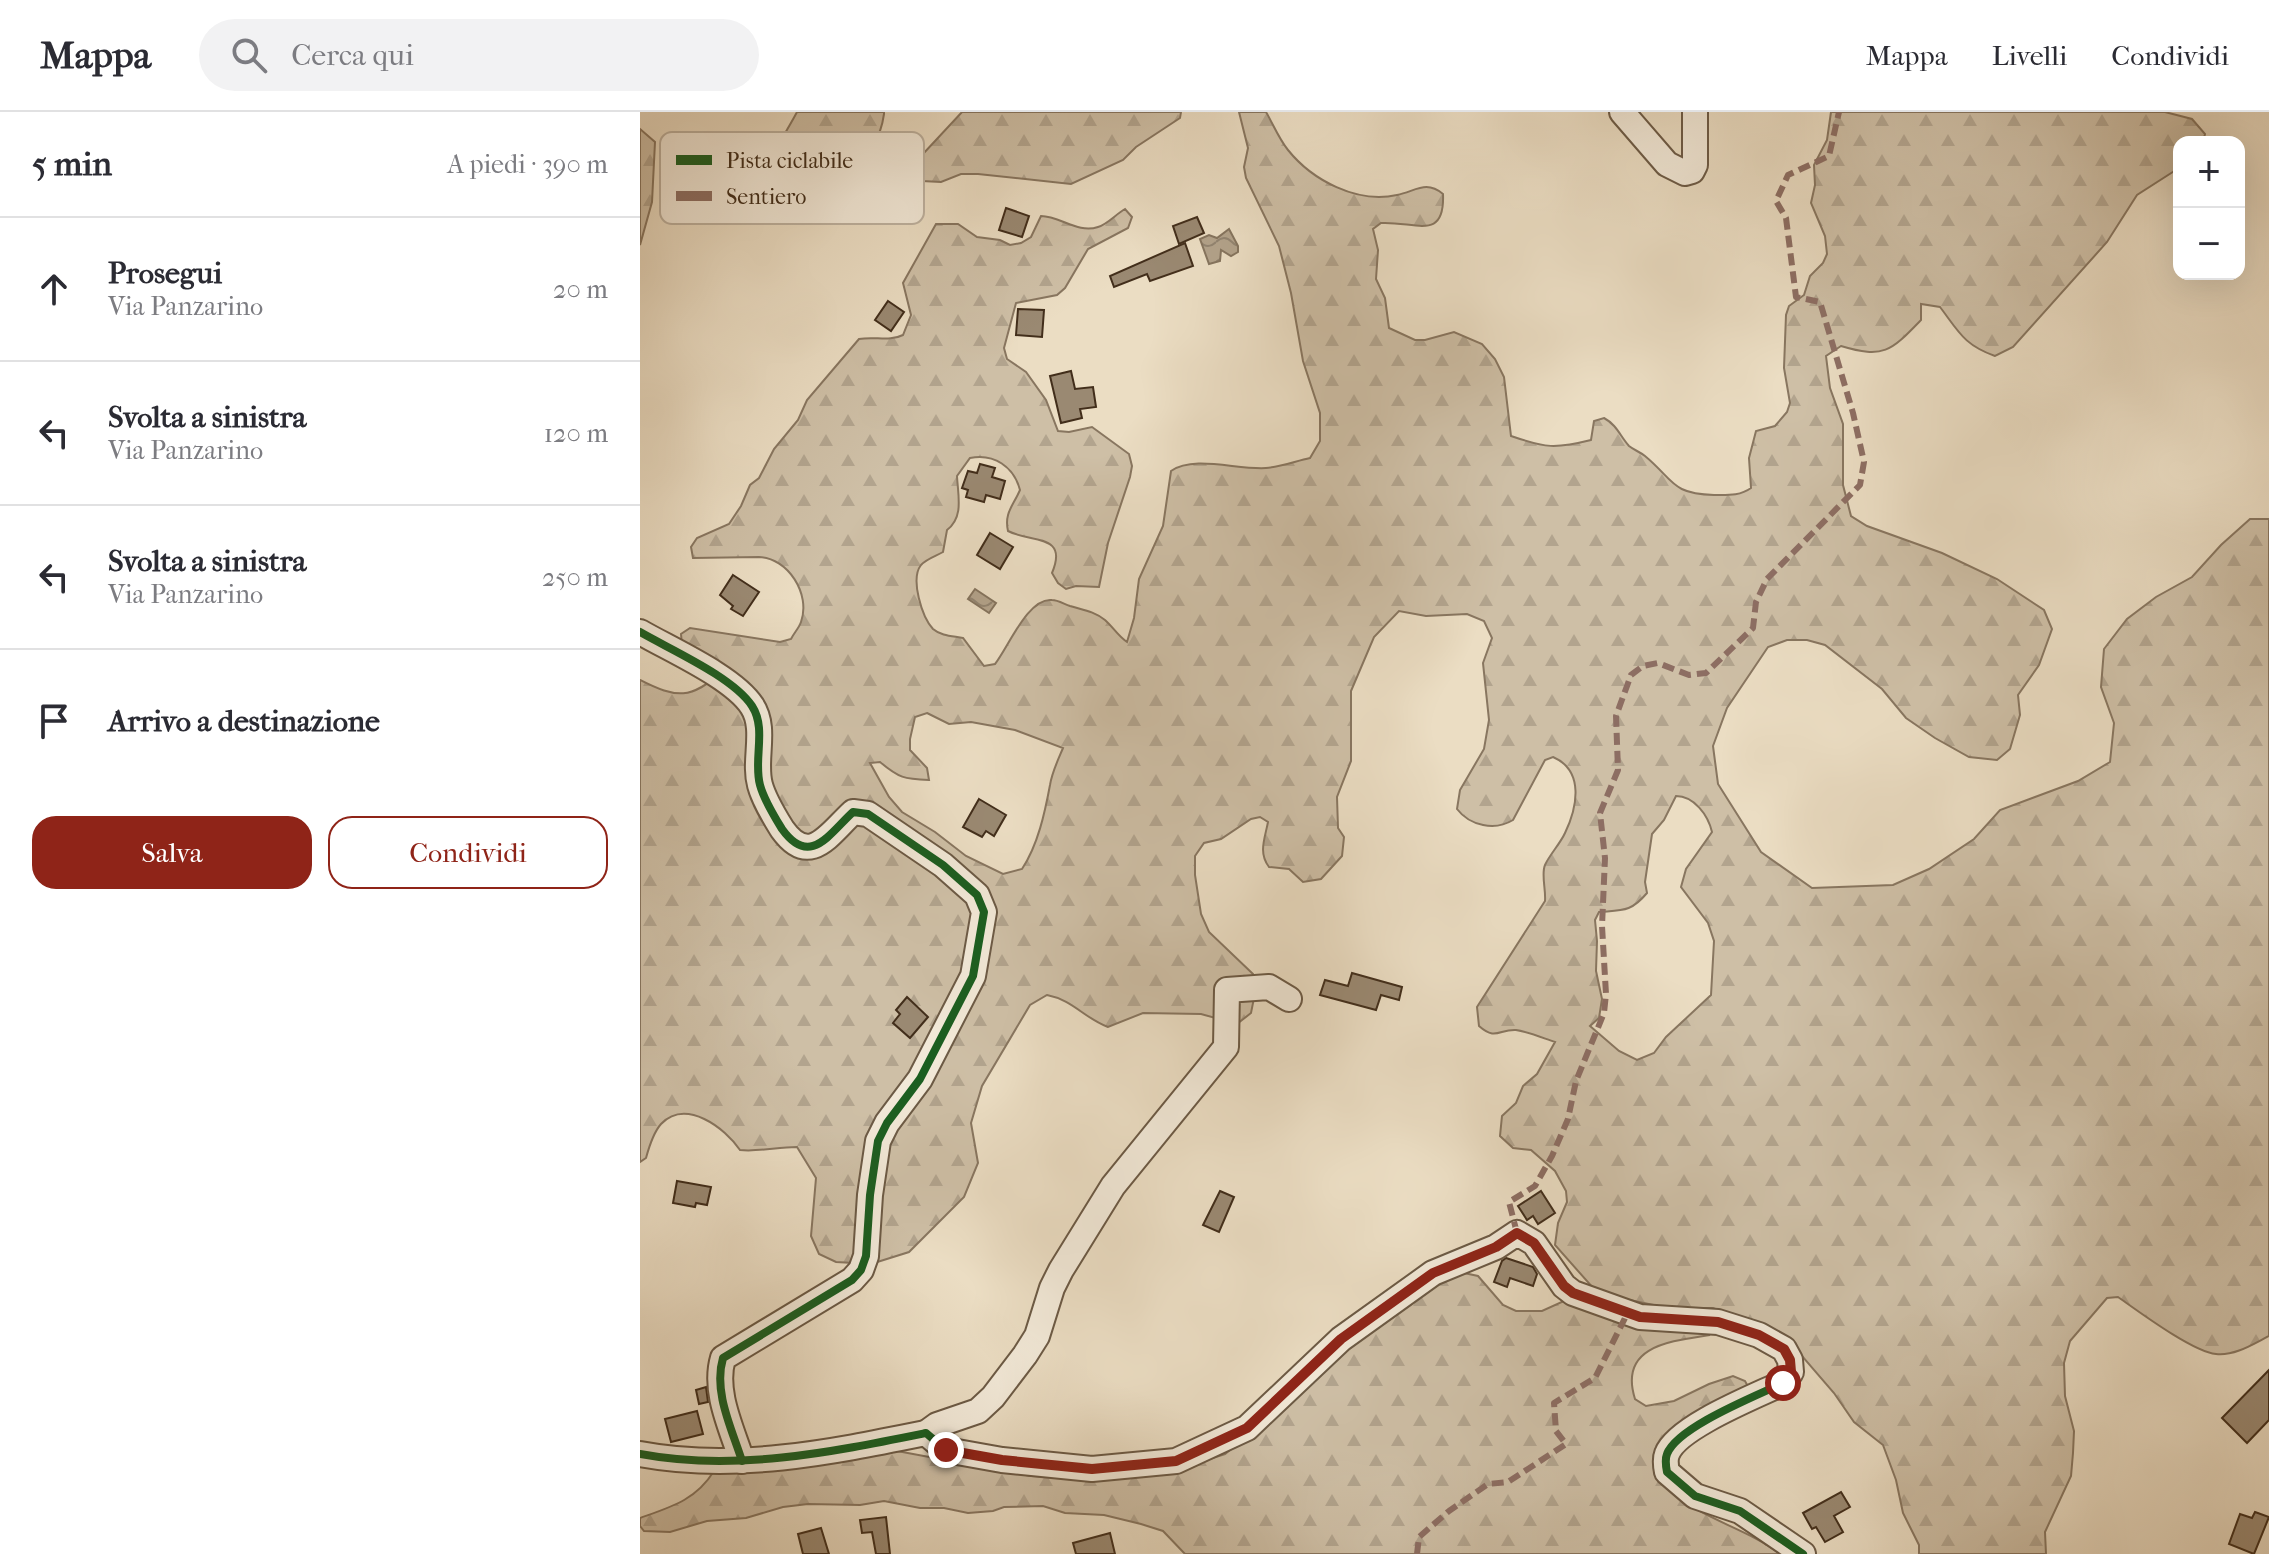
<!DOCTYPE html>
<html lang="it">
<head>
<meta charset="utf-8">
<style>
	body { margin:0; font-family:"IM FELL French Canon",serif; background:#f2f2f3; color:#2b2b33 }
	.controls { position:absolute; right:24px; top:24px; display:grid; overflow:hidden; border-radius:16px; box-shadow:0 8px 32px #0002 }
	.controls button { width:72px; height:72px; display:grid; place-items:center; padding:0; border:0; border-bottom:2px solid #e1e1e2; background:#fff; color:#2b2b33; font:40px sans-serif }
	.stop { position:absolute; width:24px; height:24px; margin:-18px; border:6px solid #8f2418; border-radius:50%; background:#fff }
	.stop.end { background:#8f2418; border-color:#fff; box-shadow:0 2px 8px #0008 }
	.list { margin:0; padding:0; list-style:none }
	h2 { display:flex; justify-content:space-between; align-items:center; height:104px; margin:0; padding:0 32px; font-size:34px }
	h2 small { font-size:26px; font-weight:400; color:#7c7c81 }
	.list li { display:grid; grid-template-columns:52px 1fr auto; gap:24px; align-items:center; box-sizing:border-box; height:144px; padding:0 32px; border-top:2px solid #e1e1e2 }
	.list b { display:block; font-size:30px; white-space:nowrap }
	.list p { margin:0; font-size:26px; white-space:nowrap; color:#7c7c81 }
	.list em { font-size:26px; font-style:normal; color:#7c7c81 }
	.actions { display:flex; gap:16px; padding:24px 32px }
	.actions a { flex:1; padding:18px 0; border:2px solid #8f2418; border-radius:24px; text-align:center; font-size:28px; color:#8f2418 }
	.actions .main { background:#8f2418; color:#fff }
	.icon { flex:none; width:44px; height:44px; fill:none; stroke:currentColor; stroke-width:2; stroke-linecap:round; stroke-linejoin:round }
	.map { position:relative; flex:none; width:1629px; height:1442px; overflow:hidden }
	header { display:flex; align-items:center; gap:48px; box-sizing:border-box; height:112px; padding:0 40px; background:#fff; border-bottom:2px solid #e1e1e2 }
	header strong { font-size:38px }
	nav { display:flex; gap:44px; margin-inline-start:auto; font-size:28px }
	.search { width:560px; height:72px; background:#f2f2f3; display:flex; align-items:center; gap:20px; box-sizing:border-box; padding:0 28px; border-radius:44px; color:#7c7c81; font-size:30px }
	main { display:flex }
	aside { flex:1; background:#fff }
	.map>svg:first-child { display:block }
</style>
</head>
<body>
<header>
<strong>Mappa</strong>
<div class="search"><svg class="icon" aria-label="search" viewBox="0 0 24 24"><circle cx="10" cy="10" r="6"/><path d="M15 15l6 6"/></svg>Cerca qui</div>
<nav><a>Mappa</a><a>Livelli</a><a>Condividi</a></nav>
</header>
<main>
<aside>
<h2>5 min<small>A piedi · 390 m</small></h2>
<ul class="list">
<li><svg class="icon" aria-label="ahead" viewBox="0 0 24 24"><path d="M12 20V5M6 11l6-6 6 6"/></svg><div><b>Prosegui</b><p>Via Panzarino</p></div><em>20 m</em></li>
<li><svg class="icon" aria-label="left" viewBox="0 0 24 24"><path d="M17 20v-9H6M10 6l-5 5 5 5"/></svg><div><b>Svolta a sinistra</b><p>Via Panzarino</p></div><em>120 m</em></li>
<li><svg class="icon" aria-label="left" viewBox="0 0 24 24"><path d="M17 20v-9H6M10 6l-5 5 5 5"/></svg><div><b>Svolta a sinistra</b><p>Via Panzarino</p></div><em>250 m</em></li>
<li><svg class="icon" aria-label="arrive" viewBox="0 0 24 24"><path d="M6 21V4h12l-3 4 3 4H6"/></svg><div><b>Arrivo a destinazione</b></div></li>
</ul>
<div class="actions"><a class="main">Salva</a><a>Condividi</a></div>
</aside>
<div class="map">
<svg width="1629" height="1442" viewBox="0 0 1629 1442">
	<defs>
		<pattern id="forest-firs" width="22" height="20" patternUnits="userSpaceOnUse" patternTransform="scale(2)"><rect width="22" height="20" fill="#cebfa6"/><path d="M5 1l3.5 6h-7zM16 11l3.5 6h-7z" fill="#b2a48e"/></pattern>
		<pattern id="water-waves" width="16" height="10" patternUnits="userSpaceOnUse" patternTransform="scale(2)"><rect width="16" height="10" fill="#b2a28a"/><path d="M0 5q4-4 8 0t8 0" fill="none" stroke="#928470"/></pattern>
	</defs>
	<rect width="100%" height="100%" fill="#ebddc3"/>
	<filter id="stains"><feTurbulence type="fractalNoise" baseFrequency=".0025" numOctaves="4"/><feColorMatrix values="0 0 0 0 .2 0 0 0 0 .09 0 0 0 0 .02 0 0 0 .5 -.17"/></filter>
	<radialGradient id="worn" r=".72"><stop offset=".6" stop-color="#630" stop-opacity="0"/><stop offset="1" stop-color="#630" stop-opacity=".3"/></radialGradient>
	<g fill="url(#forest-firs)" stroke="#887660" stroke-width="2" fill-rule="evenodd">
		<path d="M 157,0 L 244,0 L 244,2 C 239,37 226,36 199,53 L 197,72 L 184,85 L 150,99 L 134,92 C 120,53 139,34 157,0 Z"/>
		<path d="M 322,0 L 541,0 L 540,6 L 496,35 L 483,48 L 431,72 L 338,62 L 321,62 L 301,70 L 282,69 L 269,57 Z"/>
		<path d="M 599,0 L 626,0 C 633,12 639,27 648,38 C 672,68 717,92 757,83 C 776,79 786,68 803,82 C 805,130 775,109 741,111 L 733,117 L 738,138 L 736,167 L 745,186 L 749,216 L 775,228 L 785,228 L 814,220 L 842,232 L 855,247 L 864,265 L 871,324 C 906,336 915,337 951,328 L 954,309 L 964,306 C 977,313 980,324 989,334 C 994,338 1000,340 1005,344 C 1034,368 1031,382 1074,383 C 1088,383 1100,384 1111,376 L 1109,346 L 1116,319 L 1135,314 L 1147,300 L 1150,291 L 1144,256 L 1146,203 L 1149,194 L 1164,183 L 1170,164 L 1183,151 L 1187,142 L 1185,124 L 1171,91 L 1175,73 L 1174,53 L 1187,28 L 1191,0 L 1525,0 L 1552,7 L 1565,22 L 1563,30 L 1539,30 L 1539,56 L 1497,83 L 1467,130 L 1373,235 L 1355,244 C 1324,233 1319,220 1300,195 L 1281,192 L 1281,208 C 1251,239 1244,247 1201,234 L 1186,244 L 1190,276 L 1203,312 L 1203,373 L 1211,404 L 1227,414 L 1302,441 L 1357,467 L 1404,498 L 1412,517 L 1399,553 L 1378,583 L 1380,603 L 1370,637 L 1357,648 L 1329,645 L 1295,626 L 1266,606 L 1242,577 L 1185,533 L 1167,528 L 1147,528 L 1128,535 L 1087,596 L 1073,634 L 1078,672 L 1121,740 L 1172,776 L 1253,773 L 1289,757 L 1334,727 L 1360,698 L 1438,669 L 1470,650 L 1474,611 L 1461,575 L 1464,537 L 1487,507 L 1516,485 L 1552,465 L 1581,433 L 1610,407 L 1629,407 L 1629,1224 C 1613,1232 1595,1244 1576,1242 C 1553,1240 1498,1199 1478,1185 L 1467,1186 L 1430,1229 L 1424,1251 L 1425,1284 L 1434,1319 L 1433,1341 L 1431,1364 L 1405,1420 L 1406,1442 L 1279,1442 L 1279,1433 L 1263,1401 L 1256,1368 L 1243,1333 L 1214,1310 L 1194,1281 L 1144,1223 L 1073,1196 L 1028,1196 L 975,1185 L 954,1177 L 915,1133 L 918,1111 L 927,1090 L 926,1079 L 915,1059 L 891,1038 L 873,1036 L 860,1024 L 862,1004 L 876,991 L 883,974 L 897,962 L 915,930 C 903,926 889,920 876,918 C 859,917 856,929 839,914 L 837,895 L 905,789 C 906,777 901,762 905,753 C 910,742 920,732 925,721 C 937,696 945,659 913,645 L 905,648 L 873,708 C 855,719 830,714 817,697 L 820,678 L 844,637 L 849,608 L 843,551 L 852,526 L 844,509 L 827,502 L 786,504 L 759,499 L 734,525 L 711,579 L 711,649 L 697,685 L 698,716 L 704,725 L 702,744 L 681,767 L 663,770 L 649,757 L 629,755 C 618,741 625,726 628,710 L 620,705 L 611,707 L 581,727 L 564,731 L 555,744 L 555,763 L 561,802 L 569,820 L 613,862 L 615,881 L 611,901 L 597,912 L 561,902 L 503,901 L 468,915 C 444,906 433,888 407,883 L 390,893 L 342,974 L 331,1011 L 338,1051 L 324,1085 L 269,1140 L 231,1152 L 196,1150 L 179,1142 L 171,1124 L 176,1066 L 157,1035 C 137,1035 119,1040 100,1038 C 85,1016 46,986 21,1012 C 13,1021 9,1035 6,1046 L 0,1050 L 0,568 C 37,587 51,587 82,560 L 42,533 L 41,522 L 50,516 L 140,530 L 151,527 C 154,521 159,516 161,510 C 171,482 148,446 119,445 L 53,446 L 51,435 L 57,426 L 89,412 L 101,394 L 110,373 L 119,366 L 134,337 L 158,308 L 167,288 L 219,227 C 235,224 249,230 263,223 L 271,203 L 263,171 L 296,112 L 318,112 L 337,125 L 360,128 L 370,133 L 381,131 L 391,125 L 401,104 C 420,104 438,122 458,115 C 468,112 476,102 485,97 L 492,105 L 488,116 L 448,137 L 425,176 L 417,183 L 376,191 L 364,236 L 367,247 L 386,260 L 406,288 L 418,319 L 429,320 L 452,315 L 489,342 L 492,354 L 490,365 L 468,431 L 459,475 L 436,474 L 426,477 L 418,471 L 412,461 C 429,421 390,431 368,419 C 364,401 373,394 380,378 C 374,355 354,341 330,346 L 317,364 C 318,384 324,405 307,418 L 303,440 C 296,444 286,447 281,453 C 270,467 282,505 293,517 C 301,524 313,524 323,526 L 344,554 L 355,552 C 368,536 388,485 412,488 C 418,488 424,492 430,494 C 443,498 454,499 465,508 C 473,515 478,524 487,530 L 494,506 L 499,467 L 523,414 L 531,359 C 554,343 597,358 626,356 C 640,355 656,349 670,346 L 680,329 L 680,301 L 663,249 L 651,181 L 639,134 L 606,66 L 604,55 L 608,36 ZM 287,601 L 309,612 L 331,610 L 375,618 L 423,636 C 418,648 412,660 410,673 C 405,700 398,733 382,757 L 363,762 L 326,744 L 295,720 L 262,700 L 249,685 L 230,651 L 240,650 C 259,666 264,667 289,668 L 287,656 L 270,638 L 270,627 L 275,605 ZM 1036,684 C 1054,684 1068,703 1072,720 L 1046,757 L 1041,775 L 1068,811 L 1074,829 L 1071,883 L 1026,925 L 1014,941 L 997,948 L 979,939 L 950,914 L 959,906 L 962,887 L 956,859 L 957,829 L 955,808 L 959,800 C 983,798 991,800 1007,781 L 1005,770 L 1012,722 L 1024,708 Z"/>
		<path d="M 0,17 L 15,30 L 12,90 L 0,133 Z"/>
		<path d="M 824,1161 L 838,1164 L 863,1193 L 876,1199 L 902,1199 L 926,1188 L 1070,1223 C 1032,1229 978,1233 995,1287 L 1006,1294 L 1034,1289 L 1069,1272 L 1093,1264 L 1105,1269 L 1111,1280 L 1040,1311 L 1026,1374 C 1053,1405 1106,1415 1140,1442 L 545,1442 L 523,1419 L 501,1412 L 464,1403 L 425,1401 L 403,1394 L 364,1395 L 353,1399 L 328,1401 L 304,1396 L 280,1396 L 244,1389 L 220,1393 L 168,1392 L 143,1395 L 106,1406 L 67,1409 L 30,1420 L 4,1419 L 0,1414 L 0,1406 C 31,1395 56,1388 74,1359 L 231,1339 L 257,1339 L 391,1364 L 468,1367 L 529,1360 L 585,1342 L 645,1293 L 685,1252 L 798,1168 Z"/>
	</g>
	<g fill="url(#water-waves)" stroke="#85745e" stroke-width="2">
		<path d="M 589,117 L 598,134 L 598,140 L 591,144 L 581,138 L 580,149 L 569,152 L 560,127 L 569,123 L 577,126 Z"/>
		<path d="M 335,477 L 356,491 L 349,501 L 328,487 Z"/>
	</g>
	<g fill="#9a8972" stroke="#422e1b" stroke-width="2">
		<path d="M 366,96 L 389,104 L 382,125 L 359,118 Z"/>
		<path d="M 557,105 L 564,121 L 539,132 L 533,114 Z"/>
		<path d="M 545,131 L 553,154 L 510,169 L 507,162 L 474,175 L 470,164 Z"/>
		<path d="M 248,189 L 264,200 L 251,219 L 235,208 Z"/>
		<path d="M 378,197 L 404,198 L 402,225 L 376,223 Z"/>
		<path d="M 431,259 L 435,277 L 453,275 L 456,295 L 440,297 L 442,306 L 421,311 L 410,264 Z"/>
		<path d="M 340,352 L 355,356 L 352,365 L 365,369 L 360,387 L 346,383 L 344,390 L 326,385 L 328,378 L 322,376 L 328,359 L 337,361 Z"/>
		<path d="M 350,421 L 373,435 L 360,457 L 337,443 Z"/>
		<path d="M 93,463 L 119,480 L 103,504 L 91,497 L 93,494 L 80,483 Z"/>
		<path d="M 339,687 L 366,703 L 354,724 L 346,719 L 342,725 L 323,715 Z"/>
		<path d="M 712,861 L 762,875 L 759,888 L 741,883 L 736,898 L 680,883 L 685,868 L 708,874 Z"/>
		<path d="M 267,885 L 288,905 L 270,926 L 253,911 L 260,902 L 256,898 Z"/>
		<path d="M 37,1069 L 71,1075 L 67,1093 L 56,1091 L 55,1095 L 33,1091 Z"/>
		<path d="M 580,1079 L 594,1085 L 579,1120 L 563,1113 Z"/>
		<path d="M 901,1079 L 915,1101 L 898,1112 L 893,1104 L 887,1108 L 878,1094 Z"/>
		<path d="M 866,1146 L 893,1155 L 897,1162 L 893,1174 L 870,1166 L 867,1175 L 854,1170 L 862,1149 Z"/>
		<path d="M 1629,1258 L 1629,1308 L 1607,1331 L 1582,1306 Z"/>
		<path d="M 66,1275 L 68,1290 L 59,1292 L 56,1278 Z"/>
		<path d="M 57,1299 L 63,1322 L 31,1330 L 25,1307 Z"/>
		<path d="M 1201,1380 L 1210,1395 L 1194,1404 L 1203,1420 L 1185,1430 L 1176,1415 L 1172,1417 L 1163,1401 Z"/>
		<path d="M 1615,1400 L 1629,1405 L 1614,1442 L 1589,1432 L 1600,1402 L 1612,1406 Z"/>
		<path d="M 246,1405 L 250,1442 L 236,1442 L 232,1420 L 222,1421 L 220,1408 Z"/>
		<path d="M 181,1416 L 189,1442 L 163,1442 L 158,1422 Z"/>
		<path d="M 470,1421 L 475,1442 L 436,1442 L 433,1431 Z"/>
	</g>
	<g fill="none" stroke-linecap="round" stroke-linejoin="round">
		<g stroke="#6c5a45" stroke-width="28">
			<g id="minor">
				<path d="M 982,0 L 1027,52 L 1045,61 L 1052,59 L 1055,53 L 1055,0"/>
				<path d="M 0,520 C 31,538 93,565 112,594 C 127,617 113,648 120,673 C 124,688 134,704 142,717 C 170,756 189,722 213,700 L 228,702 L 303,753 L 337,783 L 344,800 L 333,864 L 280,967 L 247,1011 L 238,1029 L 230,1083 L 226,1144 L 221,1158 L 212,1168 L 83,1246 C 73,1280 92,1317 102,1349"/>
				<path d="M 286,1321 L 297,1313 L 338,1299 L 353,1285 L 385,1243 L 397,1224 L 412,1176 L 421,1158 L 473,1074 L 586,935 L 587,878 L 629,875 L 649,887"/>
				<path d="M 0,1342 C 95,1360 192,1340 286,1321 L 306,1338 L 362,1348 L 452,1357 L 536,1349 L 607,1316 L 701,1227 L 793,1161 L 856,1135 L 877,1121 L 894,1131 L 924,1174 L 933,1181 L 1000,1205 L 1078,1210 L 1119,1223 L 1144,1237 L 1150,1248 L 1151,1260 L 1143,1271 C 1116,1284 1037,1315 1027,1342 C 1025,1347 1026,1355 1027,1360 L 1055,1384 L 1100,1399 L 1163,1442"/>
			</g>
		</g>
		<use href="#minor" stroke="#f2e9d8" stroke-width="24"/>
		<g stroke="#8d6e63" stroke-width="6" stroke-dasharray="12 6" stroke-linecap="butt">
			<path d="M 877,1121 L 869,1090 L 895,1074 L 912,1044 L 928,1007 L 936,969 L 964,901 L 966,882 L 962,814 L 965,746 L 960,701 L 978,658 L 976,604 L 991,563 L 1003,554 L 1018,551 L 1049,563 L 1066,561 L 1113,516 L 1116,490 L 1127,467 L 1220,373 L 1224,350 L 1213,301 L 1180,190 L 1156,185 L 1146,106 L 1136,89 L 1148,63 L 1189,44 L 1199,0"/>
			<path d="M 777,1442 L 779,1425 L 809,1399 L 848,1372 L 868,1370 L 926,1332 L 916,1319 L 914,1291 L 955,1266 L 988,1200"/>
		</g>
		<g stroke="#f2e9d8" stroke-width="13">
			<g id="cycleway">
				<path d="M 0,520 C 31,538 93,565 112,594 C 127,617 113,648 120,673 C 124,688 134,704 142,717 C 170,756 189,722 213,700 L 228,702 L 303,753 L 337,783 L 344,800 L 333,864 L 280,967 L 247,1011 L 238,1029 L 230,1083 L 226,1144 L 221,1158 L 212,1168 L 83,1246 C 73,1280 92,1317 102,1349"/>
				<path d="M 0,1342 C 95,1360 192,1340 286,1321 L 306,1338 L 362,1348 L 452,1357 L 536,1349 L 607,1316 L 701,1227 L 793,1161 L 856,1135 L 877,1121 L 894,1131 L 924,1174 L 933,1181 L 1000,1205 L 1078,1210 L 1119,1223 L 1144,1237 L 1150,1248 L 1151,1260 L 1143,1271 C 1116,1284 1037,1315 1027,1342 C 1025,1347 1026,1355 1027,1360 L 1055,1384 L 1100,1399 L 1163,1442"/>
			</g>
		</g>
		<use href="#cycleway" stroke="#1b5e20" stroke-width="8"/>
	</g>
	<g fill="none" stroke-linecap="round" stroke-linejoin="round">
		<path stroke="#8f2418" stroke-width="10" d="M 306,1338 L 362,1348 L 452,1357 L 536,1349 L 607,1316 L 701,1227 L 793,1161 L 856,1135 L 877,1121 L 894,1131 L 924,1174 L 933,1181 L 1000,1205 L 1078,1210 L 1119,1223 L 1144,1237 L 1150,1248 L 1151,1260 L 1143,1271"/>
	</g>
	<rect x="20" y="20" width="264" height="92" rx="12" fill="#f2e9d8" stroke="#bdb19f" stroke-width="2"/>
	<rect x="36" y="43" width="36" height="10" fill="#1b5e20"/>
	<rect x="36" y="79" width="36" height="10" fill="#8d6e63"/>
	<g font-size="22" fill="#422e1b">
		<text x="86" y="56">Pista ciclabile</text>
		<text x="86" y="92">Sentiero</text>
	</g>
	<rect width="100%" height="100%" filter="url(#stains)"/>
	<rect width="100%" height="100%" fill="url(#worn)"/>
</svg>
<div class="controls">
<button>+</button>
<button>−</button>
</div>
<div class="stop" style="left:1143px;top:1271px"></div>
<div class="stop end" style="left:306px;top:1338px"></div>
</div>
</main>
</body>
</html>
